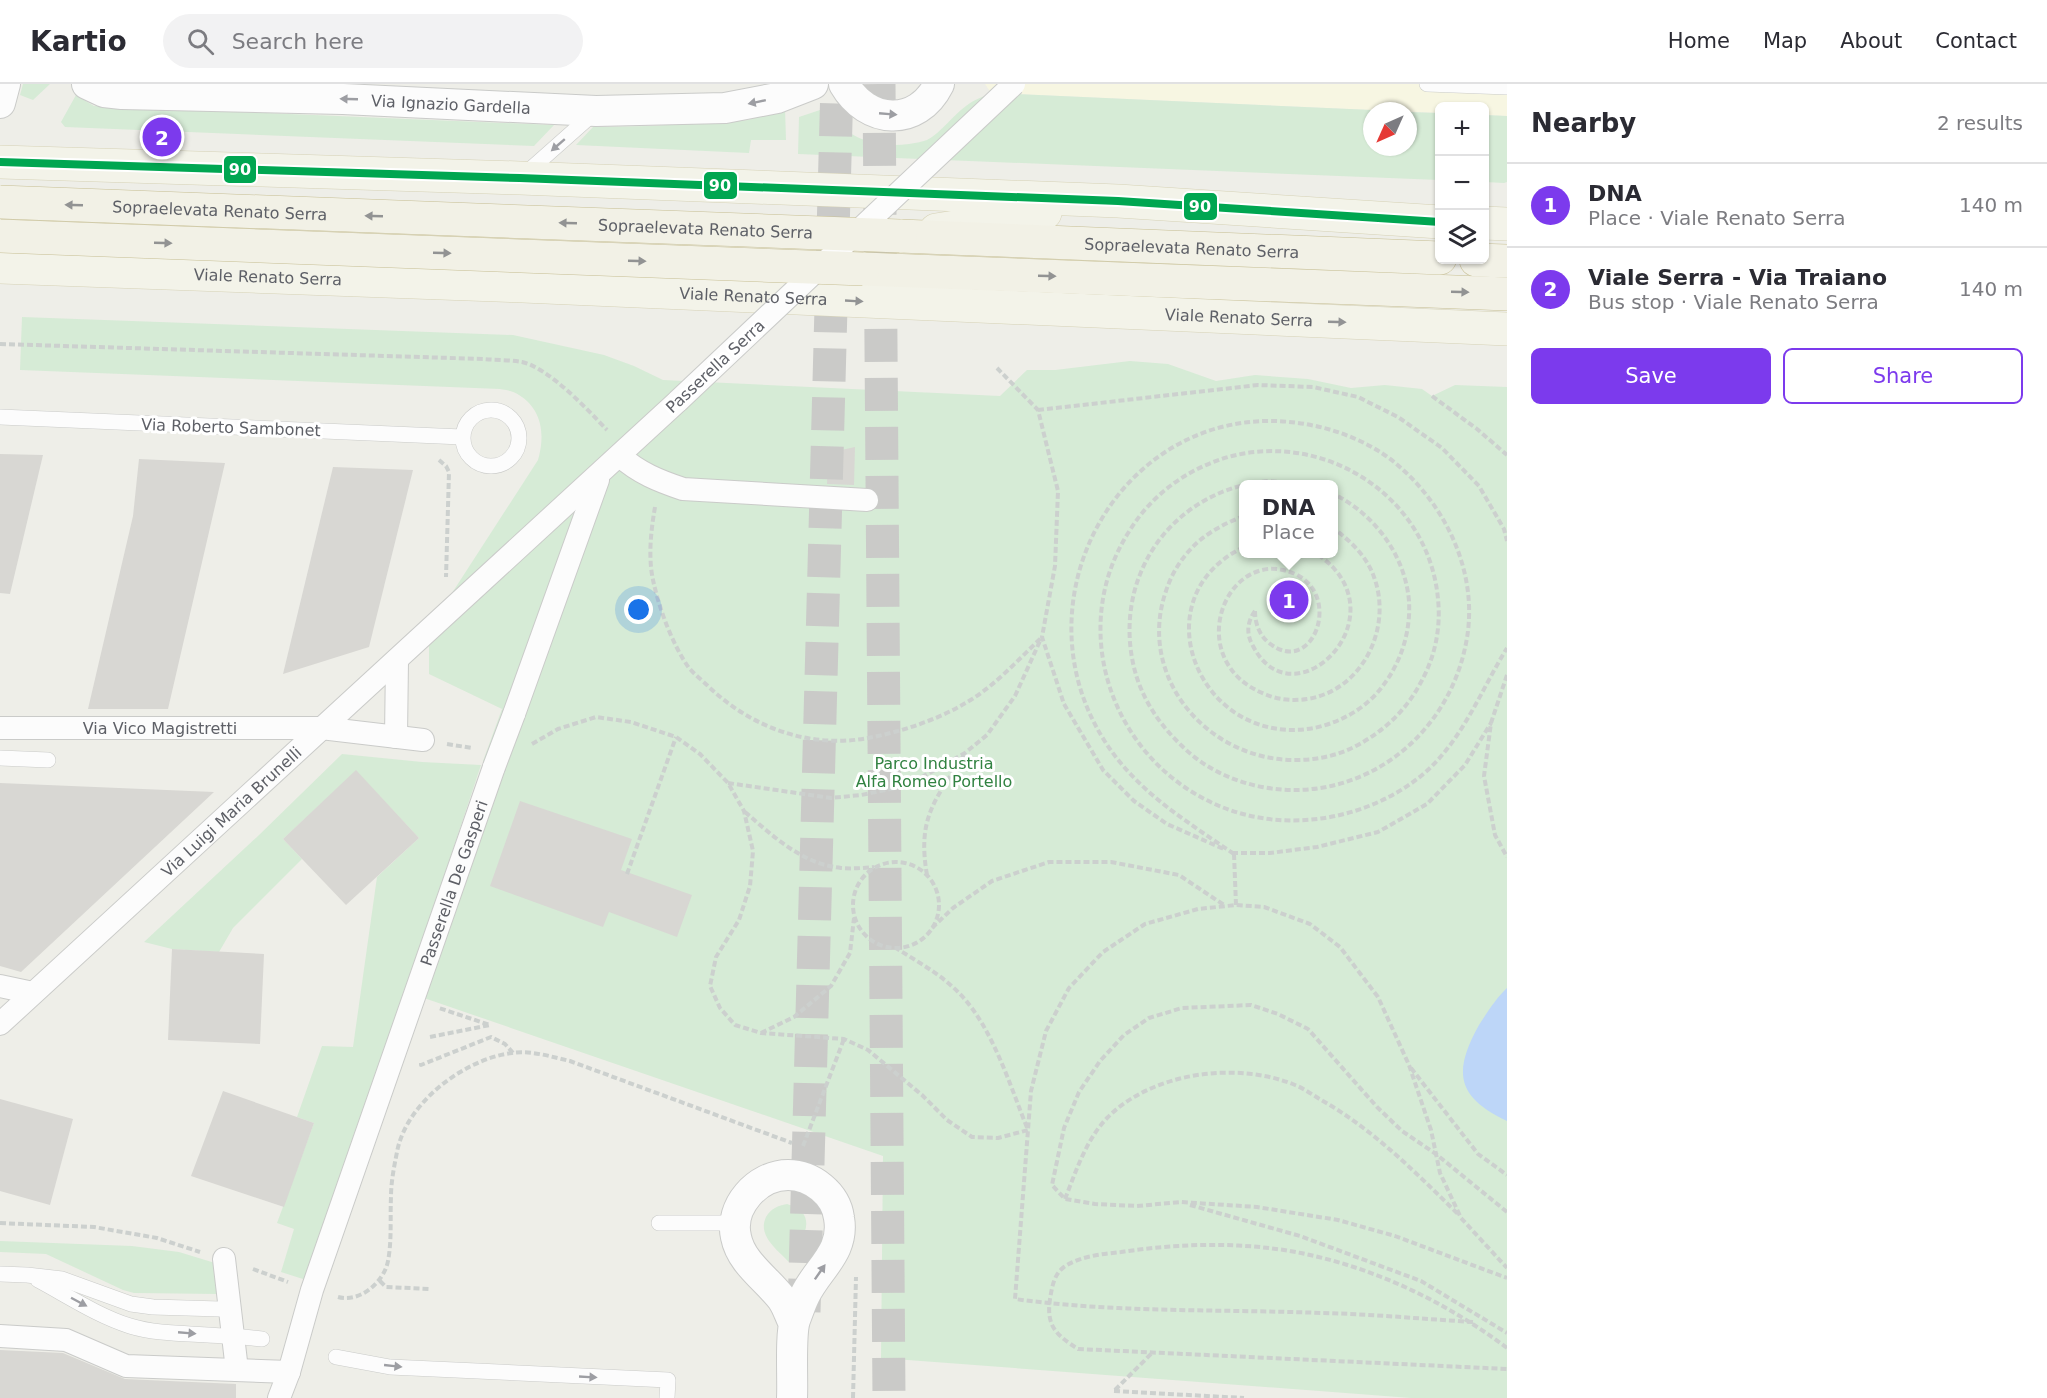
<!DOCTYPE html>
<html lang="en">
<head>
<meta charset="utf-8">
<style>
	body { margin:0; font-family:"DejaVu Sans",sans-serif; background:#f2f2f3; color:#2b2b33 }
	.controls { position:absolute; right:18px; top:18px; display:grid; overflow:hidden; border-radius:9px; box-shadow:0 2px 4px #0004 }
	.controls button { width:54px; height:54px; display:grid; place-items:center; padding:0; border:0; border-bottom:2px solid #e1e1e2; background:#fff; color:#2b2b33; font:30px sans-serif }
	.compass { position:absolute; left:1363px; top:18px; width:54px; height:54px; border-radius:50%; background:#fff; box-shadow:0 2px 4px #0004; rotate:225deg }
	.you { position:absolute; left:639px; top:526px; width:21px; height:21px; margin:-15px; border:4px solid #fff; border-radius:50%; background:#1a73e8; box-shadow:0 0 0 9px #1a73e833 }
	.badge { display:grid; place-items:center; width:39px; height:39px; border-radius:50%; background:#7c3aed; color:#fff; font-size:20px; font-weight:700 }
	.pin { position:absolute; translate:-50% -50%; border:3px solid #fff; box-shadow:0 2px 6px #0006 }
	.popup { position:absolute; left:1239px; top:396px; width:99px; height:78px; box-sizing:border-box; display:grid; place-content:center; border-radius:9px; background:#fff; filter:drop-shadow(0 2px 4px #0005); font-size:20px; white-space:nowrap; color:#7c7c81 }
	.popup b { font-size:22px; color:#2b2b33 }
	.popup::after { content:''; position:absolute; left:50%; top:100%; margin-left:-12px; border:12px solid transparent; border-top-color:#fff }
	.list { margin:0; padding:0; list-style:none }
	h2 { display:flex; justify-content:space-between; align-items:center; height:78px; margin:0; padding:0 24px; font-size:26px }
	h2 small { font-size:20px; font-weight:400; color:#7c7c81 }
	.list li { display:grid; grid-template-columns:39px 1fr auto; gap:18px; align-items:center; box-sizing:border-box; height:84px; padding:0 24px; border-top:2px solid #e1e1e2 }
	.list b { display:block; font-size:22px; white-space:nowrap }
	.list p { margin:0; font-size:20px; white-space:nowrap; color:#7c7c81 }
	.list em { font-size:20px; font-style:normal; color:#7c7c81 }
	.actions { display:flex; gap:12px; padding:18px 24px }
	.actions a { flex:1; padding:14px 0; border:2px solid #7c3aed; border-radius:9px; text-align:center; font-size:21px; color:#7c3aed }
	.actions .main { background:#7c3aed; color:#fff }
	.icon { flex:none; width:33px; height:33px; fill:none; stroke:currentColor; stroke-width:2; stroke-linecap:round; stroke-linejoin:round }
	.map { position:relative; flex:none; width:1507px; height:1314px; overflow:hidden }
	header { display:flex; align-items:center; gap:36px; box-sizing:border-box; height:84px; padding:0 30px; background:#fff; border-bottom:2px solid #e1e1e2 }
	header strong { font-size:28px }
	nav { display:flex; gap:33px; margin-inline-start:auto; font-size:21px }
	.search { width:420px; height:54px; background:#f2f2f3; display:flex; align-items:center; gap:15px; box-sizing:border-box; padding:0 21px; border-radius:33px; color:#7c7c81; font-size:22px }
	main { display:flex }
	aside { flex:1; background:#fff }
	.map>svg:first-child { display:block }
</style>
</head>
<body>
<header>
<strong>Kartio</strong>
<div class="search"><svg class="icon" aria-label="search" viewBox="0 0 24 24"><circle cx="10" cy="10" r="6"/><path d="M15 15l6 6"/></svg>Search here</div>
<nav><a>Home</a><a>Map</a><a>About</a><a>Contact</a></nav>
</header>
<main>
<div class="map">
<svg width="1507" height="1314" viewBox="0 0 1507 1314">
	<rect width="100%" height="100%" fill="#eeeee8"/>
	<path fill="#f7f6e2" d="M 985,0 L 1507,0 L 1507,32 L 1485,31 L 1484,22 L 1440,22 L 1439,29 L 991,9 Z"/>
	<g fill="#d6ebd6" fill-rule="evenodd">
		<path d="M 23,0 L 50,0 L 33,16 L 20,11 Z"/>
		<path d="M 991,9 L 1395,27 L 1372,27 L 1372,63 L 1408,63 L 1408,28 L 1439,29 L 1439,96 L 798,70 L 799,33 L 823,25 C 845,52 873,65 909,60 C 914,59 922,58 927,56 C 942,48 952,32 966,22 C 973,16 983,13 991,9 Z"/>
		<path d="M 76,11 L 94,22 L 554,41 L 534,62 L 65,43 L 61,38 Z"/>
		<path d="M 785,24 L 786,56 L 751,56 L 749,69 L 576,61 L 593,43 L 650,42 L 748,36 Z"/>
		<path d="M 1485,31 L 1507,32 L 1507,98 L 1504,99 L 1485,98 Z"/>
		<path d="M 22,233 L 513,251 L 604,271 L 634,282 L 663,296 L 1000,312 L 1027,286 L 1055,286 L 1130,277 L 1168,280 L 1216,297 L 1255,291 L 1308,295 L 1351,304 L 1385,301 L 1422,305 L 1432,312 L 1455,301 L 1507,303 L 1507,1314 L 1411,1314 L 881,1274 L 883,1072 L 424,914 L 506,682 L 483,677 L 502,625 L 429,590 L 429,553 L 463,522 L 452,509 L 538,376 C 545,352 543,326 519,311 C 514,307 506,306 500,305 L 20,286 ZM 1244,400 L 1334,400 L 1334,470 L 1244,470 Z"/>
		<path d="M 342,670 L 422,678 L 481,681 L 404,913 L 306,1196 L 281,1188 L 294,1145 L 277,1139 L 314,1039 L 297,1033 L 322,962 L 353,963 L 377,793 L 419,754 L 356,687 L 283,755 L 302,775 L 233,844 L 219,868 L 172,865 L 144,858 L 258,752 Z"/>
		<path d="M 787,1120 C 822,1130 801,1158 789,1178 C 778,1166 757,1152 766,1133 C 771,1124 778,1122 787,1120 Z"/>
		<path d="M 0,1157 L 132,1162 L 179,1168 L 215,1179 L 219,1210 L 134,1209 L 123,1206 L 46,1170 L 0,1168 Z"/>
	</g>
	<path fill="#bdd6f8" d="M 1507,904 L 1507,1037 C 1456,1013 1453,988 1479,941 C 1487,929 1496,914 1507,904 Z"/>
	<g fill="#d8d7d3">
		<path d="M 855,363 L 854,401 L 827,400 L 828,369 Z"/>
		<path d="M 0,370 L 43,371 L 10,510 L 0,509 Z"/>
		<path d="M 139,375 L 225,379 L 168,625 L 88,625 L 133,432 Z"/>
		<path d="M 333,383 L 413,386 L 369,563 L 283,590 Z"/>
		<path d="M 356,686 L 419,754 L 346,821 L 283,755 Z"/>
		<path d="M 0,699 L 214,708 L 21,888 L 0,882 Z"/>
		<path d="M 520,717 L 632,755 L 621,786 L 692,811 L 677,853 L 609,828 L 603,843 L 490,802 Z"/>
		<path d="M 172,865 L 264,870 L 260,960 L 168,956 Z"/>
		<path d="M 223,1007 L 314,1039 L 284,1123 L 191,1092 Z"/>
		<path d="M 0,1015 L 73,1035 L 50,1121 L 0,1107 Z"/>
		<path d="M 0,1266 L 63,1269 L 125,1295 L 236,1300 L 236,1314 L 0,1314 Z"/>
	</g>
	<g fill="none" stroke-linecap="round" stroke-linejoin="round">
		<g stroke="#cacac8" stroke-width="33" stroke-dasharray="33 16" stroke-linecap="butt">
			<path d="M 879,0 L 889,1314"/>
			<path d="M 804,1228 L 837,0"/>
		</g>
		<g stroke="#cacbc9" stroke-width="16">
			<g id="service">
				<path d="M 1427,0 L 1507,3"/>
				<path d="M 524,91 L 594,29"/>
				<circle cx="491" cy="354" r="28"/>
				<path d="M 0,333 L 462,353"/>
				<path d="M 0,674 L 48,676"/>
				<path d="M 659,1139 L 735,1139"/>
				<path d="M 0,1190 L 27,1191 L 62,1195 L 131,1220 L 153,1223 L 220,1225"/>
				<path d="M 38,1196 C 68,1212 98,1232 130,1242 C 159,1251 193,1249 224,1252"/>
				<path d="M 243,1253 L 262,1255"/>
				<path d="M 336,1273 L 390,1283 L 668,1296 L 667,1314"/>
			</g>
		</g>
		<g stroke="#cacbc9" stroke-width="24">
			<g id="pedestrian">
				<path d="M 620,372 C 639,389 659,397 683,405 L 867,416"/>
				<path d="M 514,630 L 598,396"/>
				<path id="s1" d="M 0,644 L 321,644 L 423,656"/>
				<path d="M 396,653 L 397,576"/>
				<path d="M 0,902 L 33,909"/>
				<path id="s2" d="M 0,940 L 678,317"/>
				<path d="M 224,1175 L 237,1286"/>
				<path d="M 0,1252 L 66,1256 L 126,1282 L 289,1288"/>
				<path id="s3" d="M 279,1314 L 289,1288 L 312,1206 L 494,683"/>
			</g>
		</g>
		<g stroke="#cacbc9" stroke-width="32">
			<g id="minor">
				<path id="s4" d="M 87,0 L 104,8 L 122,10 L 343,15 L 596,27 L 725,24 L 777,14 L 813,0"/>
				<path d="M 844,0 C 867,40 917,44 939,0"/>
				<path d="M 0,19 L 5,0"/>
				<path d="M 792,1314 C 793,1296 790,1251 795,1236 C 798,1228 801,1219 805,1211 C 818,1184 845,1168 839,1134 C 836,1110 812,1091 788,1091 C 757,1091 729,1123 736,1153 C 741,1179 767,1195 782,1215 C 787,1222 790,1232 794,1240"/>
			</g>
		</g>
		<g stroke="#d6d2b6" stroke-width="34">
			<g id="primary">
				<path d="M 0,78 L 520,94 L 1118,117 L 1440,138"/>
				<path d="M 1484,139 L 1507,140"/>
				<path d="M 936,146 L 1045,129"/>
				<path id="s5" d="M 0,183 L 523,202 L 1507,245"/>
			</g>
		</g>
		<g stroke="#c7bf94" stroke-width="34">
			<g id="trunk">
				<path id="s6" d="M 900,152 L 1440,174"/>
				<path d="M 1476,176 L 1507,177"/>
				<path d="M 863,185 L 1507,210"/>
			</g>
		</g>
		<g stroke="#ccd0ce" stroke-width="4" stroke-dasharray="6 3" stroke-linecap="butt">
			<path d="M 0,260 L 484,275 C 496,276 510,276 522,278 C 549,284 588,326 607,346"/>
			<path d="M 997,284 L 1038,326 L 1058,407 L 1055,482 L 1042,553 L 1064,620 L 1103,686 L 1134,717 L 1167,740 L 1226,766"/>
			<path d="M 1432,312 L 1477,345 L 1507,371"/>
			<path d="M 1038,326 L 1258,301 L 1313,303 L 1358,313 L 1398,333 L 1442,364 L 1479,402 L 1504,445 L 1507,457"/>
			<path d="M 439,376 L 446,382 L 449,388 L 446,493"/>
			<path d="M 1244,400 L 1268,397 L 1308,400"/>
			<path d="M 655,423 C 651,446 648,473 653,496 C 659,524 672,560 689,584 C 695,591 703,597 709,603 C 751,643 809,665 868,654 C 900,648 934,637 962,621 C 992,605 1017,577 1042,553"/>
			<path d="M 1244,432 C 1228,438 1212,446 1199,457 C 1184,470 1172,488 1166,507 C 1136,593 1208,677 1296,676 C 1316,676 1336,672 1354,663 C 1383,648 1406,627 1421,598 C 1435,573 1441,544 1438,515 C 1429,415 1329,348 1232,372 C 1190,383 1153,409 1130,446 C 1066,544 1111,675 1217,721 C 1283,750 1365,737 1421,692 C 1462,658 1480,608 1507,564"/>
			<path d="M 1244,463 C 1137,514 1200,665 1314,644 C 1338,639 1361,627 1377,609 C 1399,584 1411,551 1409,517 C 1405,471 1375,431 1334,410"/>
			<path d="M 1255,527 C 1255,539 1259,551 1269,559 C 1313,594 1343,511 1295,490 C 1242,466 1202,531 1226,577 C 1235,594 1249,604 1267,611 C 1279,616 1294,617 1307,615 C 1362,607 1393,544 1374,493 C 1367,473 1351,457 1334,445"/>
			<path d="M 1255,527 C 1247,538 1246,550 1253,562 C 1294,642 1406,530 1317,470"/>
			<path d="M 1507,591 L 1491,639 L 1484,692 L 1495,751 L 1507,773"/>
			<path d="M 447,660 L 472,664"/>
			<path d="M 532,660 L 558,645 L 596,633 L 631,638 L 676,653 L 700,670 L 728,699 L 744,727 L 753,767 L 750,802 L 739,836 L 716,873 L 710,902 L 720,924 L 735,941 L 761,949 L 844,955 L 868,966 L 922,1011 L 947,1036 L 972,1053 L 998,1054 L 1028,1046 C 1010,1002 993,944 960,910 C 942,891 918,878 896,864"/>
			<path d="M 728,699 L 831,714 L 861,711 L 906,702 L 965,669 L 987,651 L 1015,612 L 1040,557"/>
			<path d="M 745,728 C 773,752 802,780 841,784 C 852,785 863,784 874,783"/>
			<path d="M 1232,769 L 1270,769 L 1317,763 L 1378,748 L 1427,720 L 1465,681 L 1491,639"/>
			<path d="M 1234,770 C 1186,737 1136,707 1104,656 C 1011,509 1129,310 1305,340 C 1335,345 1364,356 1389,374 C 1441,414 1476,480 1468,547 C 1455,648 1365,722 1262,703 C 1232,697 1204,684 1182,662 C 1162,643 1146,621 1137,594 C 1126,560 1127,521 1141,488 C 1159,444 1198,412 1244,401"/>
			<path d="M 1234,770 L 1236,821"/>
			<circle cx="896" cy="821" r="43"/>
			<path d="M 627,790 L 676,653"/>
			<path d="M 927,791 C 917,734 935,716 964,671"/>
			<path d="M 932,844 L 953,824 L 992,797 L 1049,778 L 1111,778 L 1179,791 L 1224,821"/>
			<path d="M 761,949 L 794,933 L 831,902 L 850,869 L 854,834"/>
			<path d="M 430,953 L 490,941 L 439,924"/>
			<path d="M 421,979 L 421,981 L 491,953 L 505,960 L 513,969"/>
			<path d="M 1411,984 L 1478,1070 L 1507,1091"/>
			<path d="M 803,1062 L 844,955"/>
			<path d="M 1065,1115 C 1076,1087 1086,1056 1107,1034 C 1152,988 1237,977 1295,1001 C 1305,1005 1314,1012 1323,1017 C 1375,1047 1416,1089 1459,1131"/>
			<path d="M 1190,1121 L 1300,1152 L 1421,1197 L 1507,1249"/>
			<path d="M 1507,1128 L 1436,1070 L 1402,1047 L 1377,1023 L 1308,945 L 1278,930 L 1251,921 L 1182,924 L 1149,934 L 1124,951 L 1100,977 L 1079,1008 L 1064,1044 L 1052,1101 L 1065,1115 L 1095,1120 L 1137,1122 L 1181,1118 L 1257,1123 L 1338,1136 L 1395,1152 L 1507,1194"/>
			<path d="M 0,1139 L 94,1143 L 157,1154 L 200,1168"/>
			<path d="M 253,1185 L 288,1198"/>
			<path d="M 380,1197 L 386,1203 L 430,1205"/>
			<path d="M 338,1213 C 360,1219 384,1198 388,1177 C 392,1156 390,1134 391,1113 C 391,1098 394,1083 397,1068 C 406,1019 464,975 512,969 C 531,966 552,973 570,977 L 792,1059"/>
			<path d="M 1473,1238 C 1422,1235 1372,1230 1322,1229 C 1219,1225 1117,1229 1015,1215 L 1031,1007 L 1046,947 L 1069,904 L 1103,868 L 1145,840 L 1198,825 L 1236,821 L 1264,823 L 1310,840 L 1340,863 L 1378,913 L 1409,981 L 1431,1046 L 1440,1089 L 1461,1134 L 1507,1184"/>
			<path d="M 1507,1264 C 1442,1215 1365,1179 1284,1166 C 1230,1158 1175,1160 1121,1168 C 1103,1170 1080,1172 1064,1183 C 1054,1190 1052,1203 1050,1215 C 1046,1242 1056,1251 1078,1265 L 1507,1285"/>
			<path d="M 1115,1306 L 1152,1269"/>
			<path d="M 1114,1307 L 1244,1314"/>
			<path d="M 853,1314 L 856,1193"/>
		</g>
		<use href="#service" stroke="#fcfcfc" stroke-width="15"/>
		<use href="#pedestrian" stroke="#fcfcfc" stroke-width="22"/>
		<use href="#minor" stroke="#fcfcfc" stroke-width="30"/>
		<use href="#primary" stroke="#f3f3e9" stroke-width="33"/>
		<use href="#trunk" stroke="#f2f1e6" stroke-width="33"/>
		<g stroke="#cacbc9" stroke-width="24" stroke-linecap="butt">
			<g id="pedestrian-bridge">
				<path d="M 678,317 L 1014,0"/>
				<path d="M 494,683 L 514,630"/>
			</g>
		</g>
		<g stroke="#c7bf94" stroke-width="34" stroke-linecap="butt">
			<g id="trunk-bridge">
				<path id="s7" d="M 0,118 L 900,152"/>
				<path d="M 0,152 L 863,185"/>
			</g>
		</g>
		<use href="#pedestrian-bridge" stroke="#fcfcfc" stroke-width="22"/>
		<use href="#trunk-bridge" stroke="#f2f1e6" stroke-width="33"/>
		<g stroke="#fff" stroke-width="12">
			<path id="bus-1" d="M 0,78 L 520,94 L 1118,117 L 1440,138"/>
		</g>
		<use href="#bus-1" stroke="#00a651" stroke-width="8"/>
	</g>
	<circle fill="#86b38c" cx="1288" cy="528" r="9"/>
	<defs><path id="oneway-solid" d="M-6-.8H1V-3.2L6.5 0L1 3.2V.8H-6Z" transform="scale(1.5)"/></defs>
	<g fill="#9d9ea3">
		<use href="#oneway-solid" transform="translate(349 15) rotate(-178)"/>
		<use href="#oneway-solid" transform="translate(757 18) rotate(168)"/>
		<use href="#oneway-solid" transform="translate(888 30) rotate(5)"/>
		<use href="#oneway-solid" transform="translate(558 61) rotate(139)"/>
		<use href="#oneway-solid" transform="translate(820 1188) rotate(-55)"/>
		<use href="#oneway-solid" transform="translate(79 1218) rotate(28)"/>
		<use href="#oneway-solid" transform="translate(187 1249) rotate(5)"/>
		<use href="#oneway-solid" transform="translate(393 1282) rotate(6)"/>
		<use href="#oneway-solid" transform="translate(588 1293) rotate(3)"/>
	</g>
	<g fill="#929393">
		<use href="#oneway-solid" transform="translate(74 121) rotate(-178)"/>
		<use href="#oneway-solid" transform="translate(374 132) rotate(-178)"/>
		<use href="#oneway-solid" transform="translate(568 139) rotate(-178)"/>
		<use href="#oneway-solid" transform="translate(163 159) rotate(2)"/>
		<use href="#oneway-solid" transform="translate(442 169) rotate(2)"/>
		<use href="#oneway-solid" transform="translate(637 177) rotate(2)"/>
		<use href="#oneway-solid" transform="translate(1047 192) rotate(2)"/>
		<use href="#oneway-solid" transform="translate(1460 208) rotate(2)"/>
	</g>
	<g fill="#929394">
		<use href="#oneway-solid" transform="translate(854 217) rotate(3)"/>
		<use href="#oneway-solid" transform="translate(1337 238) rotate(2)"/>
	</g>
	<g text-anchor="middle" stroke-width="6" stroke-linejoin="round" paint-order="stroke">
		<g font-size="16" fill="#5e6067" stroke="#fff">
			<text dy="6" stroke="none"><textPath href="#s4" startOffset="366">Via Ignazio Gardella</textPath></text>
			<text dy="6" stroke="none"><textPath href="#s7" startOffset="220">Sopraelevata Renato Serra</textPath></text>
			<text dy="6" stroke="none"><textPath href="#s7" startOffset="706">Sopraelevata Renato Serra</textPath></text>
			<text dy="6" stroke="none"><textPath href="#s6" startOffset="292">Sopraelevata Renato Serra</textPath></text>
			<text dy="6" stroke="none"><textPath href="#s5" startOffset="268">Viale Renato Serra</textPath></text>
			<text dy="6" stroke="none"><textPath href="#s5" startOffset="754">Viale Renato Serra</textPath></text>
			<text dy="6" stroke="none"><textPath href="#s5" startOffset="1240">Viale Renato Serra</textPath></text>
			<text transform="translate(715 282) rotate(-43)" y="6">Passerella Serra</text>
			<text transform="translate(231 343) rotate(2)" y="6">Via Roberto Sambonet</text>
			<text dy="6" stroke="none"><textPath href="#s1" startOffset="160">Via Vico Magistretti</textPath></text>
			<text dy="6" stroke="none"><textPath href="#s2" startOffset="314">Via Luigi Maria Brunelli</textPath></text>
			<text dy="6" stroke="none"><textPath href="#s3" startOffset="544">Passerella De Gasperi</textPath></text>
		</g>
		<g font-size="16" fill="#318241" stroke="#fff">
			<text x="934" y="685">Parco Industria<tspan x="934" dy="18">Alfa Romeo Portello</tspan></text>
		</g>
	</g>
	<g stroke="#fff" stroke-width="2">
		<rect x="223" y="71" width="34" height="29" rx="6" fill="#00a651"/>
		<rect x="703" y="87" width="35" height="29" rx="6" fill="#00a651"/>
		<rect x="1183" y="108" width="35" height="29" rx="6" fill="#00a651"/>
	</g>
	<g font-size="16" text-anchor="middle" font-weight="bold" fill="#fff">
		<text x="240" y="91">90</text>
		<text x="720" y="107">90</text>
		<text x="1200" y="128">90</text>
	</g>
</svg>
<div class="controls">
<button>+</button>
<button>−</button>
<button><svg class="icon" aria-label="layers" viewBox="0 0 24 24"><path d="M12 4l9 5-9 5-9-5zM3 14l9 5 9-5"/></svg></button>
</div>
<svg class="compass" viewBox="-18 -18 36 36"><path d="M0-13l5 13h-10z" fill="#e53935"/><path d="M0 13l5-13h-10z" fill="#7c7c81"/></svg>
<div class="you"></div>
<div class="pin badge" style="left:1289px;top:516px">1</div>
<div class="popup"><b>DNA</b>Place</div>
<div class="pin badge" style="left:162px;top:53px">2</div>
</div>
<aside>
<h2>Nearby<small>2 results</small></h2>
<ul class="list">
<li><span class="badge">1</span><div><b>DNA</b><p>Place · Viale Renato Serra</p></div><em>140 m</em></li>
<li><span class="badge">2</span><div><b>Viale Serra - Via Traiano</b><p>Bus stop · Viale Renato Serra</p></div><em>140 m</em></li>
</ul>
<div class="actions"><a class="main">Save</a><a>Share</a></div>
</aside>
</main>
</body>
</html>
